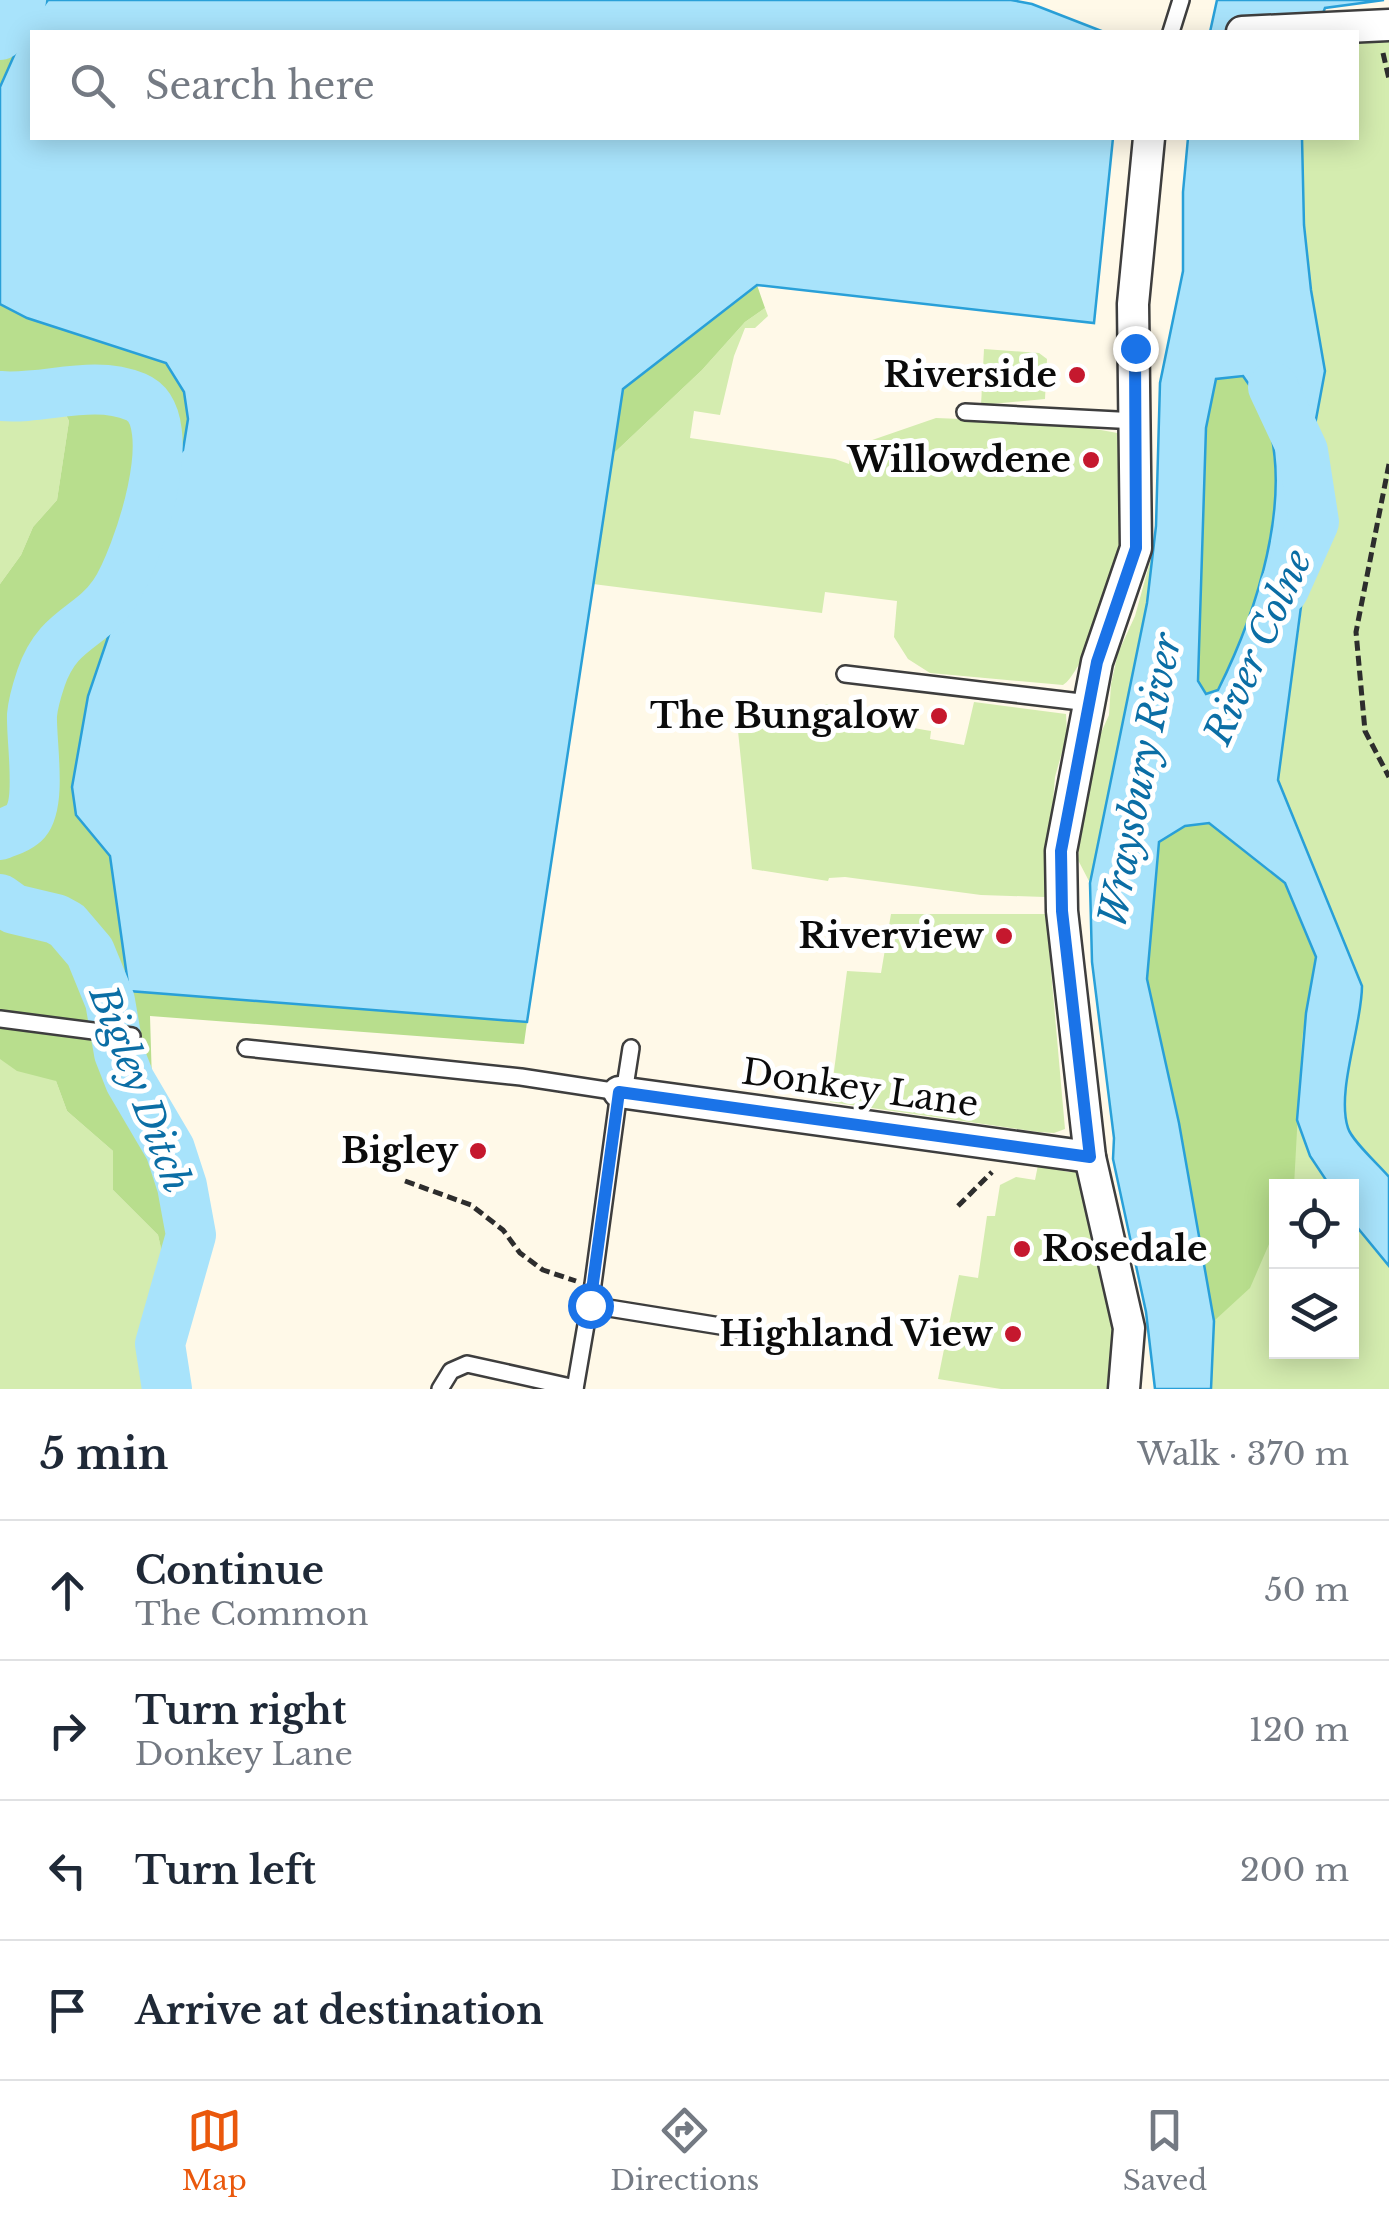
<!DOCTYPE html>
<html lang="en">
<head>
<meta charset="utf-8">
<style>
	body { margin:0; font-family:"Libre Baskerville",serif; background:#f2f2f3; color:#1f2937 }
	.controls { position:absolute; right:30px; bottom:30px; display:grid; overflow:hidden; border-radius:0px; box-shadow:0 5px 25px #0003 }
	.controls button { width:90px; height:90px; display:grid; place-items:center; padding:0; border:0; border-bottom:2px solid #e0e1e3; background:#fff; color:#1f2937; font:50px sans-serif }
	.stop { position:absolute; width:30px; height:30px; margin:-22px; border:8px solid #1a73e8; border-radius:50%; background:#fff }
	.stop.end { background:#1a73e8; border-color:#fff; box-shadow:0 2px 10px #0008 }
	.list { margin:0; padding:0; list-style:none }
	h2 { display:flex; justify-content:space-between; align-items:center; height:130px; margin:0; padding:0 40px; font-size:42px }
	h2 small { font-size:32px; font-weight:400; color:#747a83 }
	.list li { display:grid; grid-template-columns:65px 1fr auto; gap:30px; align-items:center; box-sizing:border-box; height:140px; padding:0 40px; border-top:2px solid #e0e1e3 }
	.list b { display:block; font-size:38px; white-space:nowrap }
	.list p { margin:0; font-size:32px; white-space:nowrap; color:#747a83 }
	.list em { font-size:32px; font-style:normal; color:#747a83 }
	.icon { flex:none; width:55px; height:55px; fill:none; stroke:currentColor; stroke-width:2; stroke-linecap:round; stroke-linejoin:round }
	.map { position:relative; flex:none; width:1389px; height:1389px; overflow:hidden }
	.search { position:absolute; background:#fff; box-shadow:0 5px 25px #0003; left:30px; right:30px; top:30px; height:110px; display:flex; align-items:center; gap:25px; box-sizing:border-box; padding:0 35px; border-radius:0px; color:#747a83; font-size:38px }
	.sheet { height:690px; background:#fff }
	nav { display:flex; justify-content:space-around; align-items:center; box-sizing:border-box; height:140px; border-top:2px solid #e0e1e3; background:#fff; font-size:28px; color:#747a83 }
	nav a { display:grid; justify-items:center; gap:5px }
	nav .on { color:#ea580c }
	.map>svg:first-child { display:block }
</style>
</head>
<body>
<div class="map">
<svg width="1389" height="1389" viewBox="0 0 1389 1389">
	<rect width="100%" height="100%" fill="#fff9e8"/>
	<g fill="#d4ecaf" fill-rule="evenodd">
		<path d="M 1357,37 L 1389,37 L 1389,1389 L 1211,1389 L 1214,1321 L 1278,780 L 1314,522 L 1303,451 L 1314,429 L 1311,290 L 1304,225 L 1302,138 L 1356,138 ZM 1276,1186 L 1352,1186 L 1352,1352 L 1276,1352 Z"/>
		<path d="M 765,308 L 768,316 L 755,328 L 745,328 L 734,356 L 720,415 L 694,411 L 690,438 L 835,459 L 849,464 L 852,447 L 936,418 L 1062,423 L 1123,434 C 1124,470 1128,508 1126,544 C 1125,566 1081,676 1063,685 L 930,673 L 908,659 L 894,637 L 897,601 L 825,592 L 822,613 L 593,584 L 613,454 L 702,370 L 745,322 Z"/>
		<path d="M 984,349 L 1039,353 L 1047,359 L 1045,399 L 981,405 Z"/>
		<path d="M 0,400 L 60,403 L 69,421 L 57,500 L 33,527 L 21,555 L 0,584 Z"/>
		<path d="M 1153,551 L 1147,603 L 1090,883 L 1078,860 L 1083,801 L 1100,735 L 1109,715 L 1111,684 L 1118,653 L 1135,616 Z"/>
		<path d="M 974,702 L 1066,714 L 1067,734 L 1055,777 L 1045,897 L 981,895 L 845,877 L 829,878 L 828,881 L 752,869 L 738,731 L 828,704 L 835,732 C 874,721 892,724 931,731 L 930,739 L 964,745 Z"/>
		<path d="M 891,914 L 1046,914 L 1065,1129 L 1054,1133 L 1039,1132 L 830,1102 L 847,971 L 881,973 Z"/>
		<path d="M 0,1017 L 56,1081 L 67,1111 L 113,1151 L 113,1190 L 158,1235 L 167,1274 L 155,1348 L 158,1389 L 0,1389 Z"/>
		<path d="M 1038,1165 L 1068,1172 L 1078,1170 L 1115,1328 L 1111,1389 L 1001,1389 L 938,1379 L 959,1275 L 978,1278 L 987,1216 L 995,1216 L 1000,1185 L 1016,1177 L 1035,1180 Z"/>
	</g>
	<g fill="#b8de8d">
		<path d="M 0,0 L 48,0 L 25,31 L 0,87 Z"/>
		<path d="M 757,285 L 765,308 L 745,322 L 702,370 L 613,454 L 623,389 Z"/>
		<path d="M 0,304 L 27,318 L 166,363 L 184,392 L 188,419 L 183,451 L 160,479 L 154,556 L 131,595 L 118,609 L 76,815 L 110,856 L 129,991 L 527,1022 L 524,1044 L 150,1016 L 153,1115 L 170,1149 L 182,1186 L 188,1218 L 168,1323 L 160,1344 L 166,1389 L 158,1389 L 155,1348 L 167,1275 L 158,1235 L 113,1190 L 113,1151 L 67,1111 L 56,1081 L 17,1071 L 0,1059 L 0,584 L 21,555 L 33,527 L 57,500 L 69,421 L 60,403 L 0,400 Z"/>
		<path d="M 1244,376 C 1251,388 1261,402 1266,416 C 1294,501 1256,614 1218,690 L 1206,694 L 1198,682 L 1206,428 L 1216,379 Z"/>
		<path d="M 1209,823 L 1285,883 L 1316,957 L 1302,1038 L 1294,1186 L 1276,1186 L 1276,1228 L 1250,1288 L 1214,1321 L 1179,1123 L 1147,978 L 1159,842 L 1185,826 Z"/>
	</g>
	<g fill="#a8e3fb" stroke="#29a0d8" stroke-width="2.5" fill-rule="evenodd">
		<path d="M 48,0 L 1011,0 L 1032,4 L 1104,32 L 32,32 L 32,138 L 1113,138 L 1094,323 L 757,285 L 623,389 L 527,1022 L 129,991 L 110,856 L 76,815 L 72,787 L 88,696 L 118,608 L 131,595 L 154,556 L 160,478 L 183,450 L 188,419 L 184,392 L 166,363 L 27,318 L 0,304 L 0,87 L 25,31 Z"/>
		<path d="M 1217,0 L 1384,0 L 1325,8 L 1316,32 L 1210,32 Z"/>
		<path d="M 1188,138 L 1302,138 L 1304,225 L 1311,290 L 1325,371 L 1314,430 L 1303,451 L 1312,524 L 1278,780 L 1362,986 C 1362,1026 1336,1091 1348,1128 C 1352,1141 1379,1165 1389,1177 L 1389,1266 L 1352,1221 L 1352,1186 L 1330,1186 L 1310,1156 L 1297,1120 L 1306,1013 L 1316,957 L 1285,883 L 1209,823 L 1185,826 L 1159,842 L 1147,979 L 1179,1123 L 1214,1321 L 1211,1389 L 1155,1389 L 1146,1312 L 1113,1159 L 1114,1138 L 1092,962 L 1090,883 L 1147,603 L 1156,526 L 1160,383 L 1183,271 L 1183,192 ZM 1243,376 C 1251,387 1261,402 1266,415 C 1294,500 1256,614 1218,690 L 1206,694 L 1198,681 L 1206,428 L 1216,379 Z"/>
	</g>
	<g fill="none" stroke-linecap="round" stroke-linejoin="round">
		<g stroke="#a8e3fb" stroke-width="50">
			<path d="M 0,35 L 21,0"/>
			<path d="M 1273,387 L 1303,451 L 1314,522 L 1284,589"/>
			<path d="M 0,396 C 45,400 92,379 136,397 C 186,418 137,560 114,594 C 90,629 58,628 41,678 C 37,690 33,703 32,715 C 31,741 42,801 26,821 C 20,828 9,831 0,835"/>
			<path d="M 0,899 L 14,909 L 56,919 L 67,925 L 90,952 L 110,1001 L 119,1053 L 130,1081 L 170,1149 L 182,1186 L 191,1235 L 160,1344 L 167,1389"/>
		</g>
		<g stroke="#3e3e3e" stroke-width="20">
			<g id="lane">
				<path d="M 1171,32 L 1181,0"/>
				<path d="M 965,412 L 1137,421"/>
				<path d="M 845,674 L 1089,703"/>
				<path d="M 0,1019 L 132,1036"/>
				<path d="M 246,1048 L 521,1077 L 619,1092 L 593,1284 L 575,1389"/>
				<path d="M 624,1093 L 631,1048"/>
				<path d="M 590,1305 L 739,1329"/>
				<path d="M 440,1389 L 451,1371 L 467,1364 L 575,1388"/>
			</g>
		</g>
		<g stroke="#3e3e3e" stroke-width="35">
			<g id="street">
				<path d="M 1242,32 L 1389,25"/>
				<path d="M 619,1092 L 1090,1157"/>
				<path d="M 1124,1389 L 1129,1328 L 1090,1157 L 1062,911 L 1061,851 L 1097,662 L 1136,548 L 1133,304 L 1149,138"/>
			</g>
		</g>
		<g stroke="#2d2d2d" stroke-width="5" stroke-dasharray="10 5" stroke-linecap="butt">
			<path d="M 1383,53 L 1389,79"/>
			<path d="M 1389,464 L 1356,632 L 1365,731 L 1389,777"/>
			<path d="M 405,1181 L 471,1205 L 503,1230 L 520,1253 L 543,1270 L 576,1281"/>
			<path d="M 958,1206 L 992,1172"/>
		</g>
		<use href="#lane" stroke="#fff" stroke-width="15"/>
		<use href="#street" stroke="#fff" stroke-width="30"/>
	</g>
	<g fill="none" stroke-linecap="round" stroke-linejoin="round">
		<path stroke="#1a73e8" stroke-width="12" d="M 590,1305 L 619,1092 L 1090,1157 L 1062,911 L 1061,851 L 1097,662 L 1136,548 L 1135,348"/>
	</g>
	<g fill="#c5182e" stroke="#fff" stroke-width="4">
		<circle cx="1077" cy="375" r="10"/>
		<circle cx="1091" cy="460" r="10"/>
		<circle cx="939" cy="716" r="10"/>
		<circle cx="1004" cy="936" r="10"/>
		<circle cx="478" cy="1151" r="10"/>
		<circle cx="1022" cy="1249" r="10"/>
		<circle cx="1013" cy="1334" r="10"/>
	</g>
	<g text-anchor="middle" stroke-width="10" stroke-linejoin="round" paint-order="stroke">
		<g font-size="35" font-weight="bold" fill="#0b0b0b" stroke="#fff" text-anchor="end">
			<text x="1057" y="387">Riverside</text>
			<text x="1071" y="472">Willowdene</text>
			<text x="919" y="728">The Bungalow</text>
			<text x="984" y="948">Riverview</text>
			<text x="458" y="1163">Bigley</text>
			<text x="1042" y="1261" text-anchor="start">Rosedale</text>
			<text x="993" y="1346">Highland View</text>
		</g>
		<g font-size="35" fill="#0b0b0b" stroke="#fff">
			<text transform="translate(860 1088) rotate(8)" y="12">Donkey Lane</text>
		</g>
		<g font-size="38" font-style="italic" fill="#0b6ea5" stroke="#fff">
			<text transform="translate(1258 647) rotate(-66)" y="13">River Colne</text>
			<text transform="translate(1140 780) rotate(-79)" y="13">Wraysbury River</text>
			<text transform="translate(140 1089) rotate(69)" y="13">Bigley Ditch</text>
		</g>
	</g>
</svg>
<div class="controls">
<button><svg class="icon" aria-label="locate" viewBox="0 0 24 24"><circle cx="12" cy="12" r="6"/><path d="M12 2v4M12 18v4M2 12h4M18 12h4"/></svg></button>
<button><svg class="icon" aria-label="layers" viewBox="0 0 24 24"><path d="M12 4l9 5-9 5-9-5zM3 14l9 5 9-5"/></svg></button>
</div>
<div class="stop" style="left:590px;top:1305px"></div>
<div class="stop end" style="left:1135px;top:348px"></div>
<div class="search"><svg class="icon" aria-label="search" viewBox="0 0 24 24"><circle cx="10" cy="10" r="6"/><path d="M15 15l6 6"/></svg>Search here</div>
</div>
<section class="sheet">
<h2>5 min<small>Walk · 370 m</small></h2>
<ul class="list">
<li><svg class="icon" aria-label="ahead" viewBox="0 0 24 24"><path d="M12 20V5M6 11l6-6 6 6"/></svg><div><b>Continue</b><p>The Common</p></div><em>50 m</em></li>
<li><svg class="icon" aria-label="right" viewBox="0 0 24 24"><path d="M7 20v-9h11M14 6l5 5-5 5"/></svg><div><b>Turn right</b><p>Donkey Lane</p></div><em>120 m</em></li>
<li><svg class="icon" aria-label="left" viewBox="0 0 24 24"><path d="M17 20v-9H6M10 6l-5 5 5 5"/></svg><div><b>Turn left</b></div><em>200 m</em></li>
<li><svg class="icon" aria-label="arrive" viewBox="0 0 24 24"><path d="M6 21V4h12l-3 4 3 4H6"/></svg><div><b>Arrive at destination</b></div></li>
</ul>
</section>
<nav>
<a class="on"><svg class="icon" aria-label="map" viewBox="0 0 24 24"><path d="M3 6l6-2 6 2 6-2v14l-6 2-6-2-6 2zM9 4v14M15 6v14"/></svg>Map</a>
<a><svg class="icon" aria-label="directions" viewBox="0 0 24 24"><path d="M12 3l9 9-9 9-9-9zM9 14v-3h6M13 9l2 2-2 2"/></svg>Directions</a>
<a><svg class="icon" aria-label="saved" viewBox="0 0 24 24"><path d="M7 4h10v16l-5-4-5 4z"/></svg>Saved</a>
</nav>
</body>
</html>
